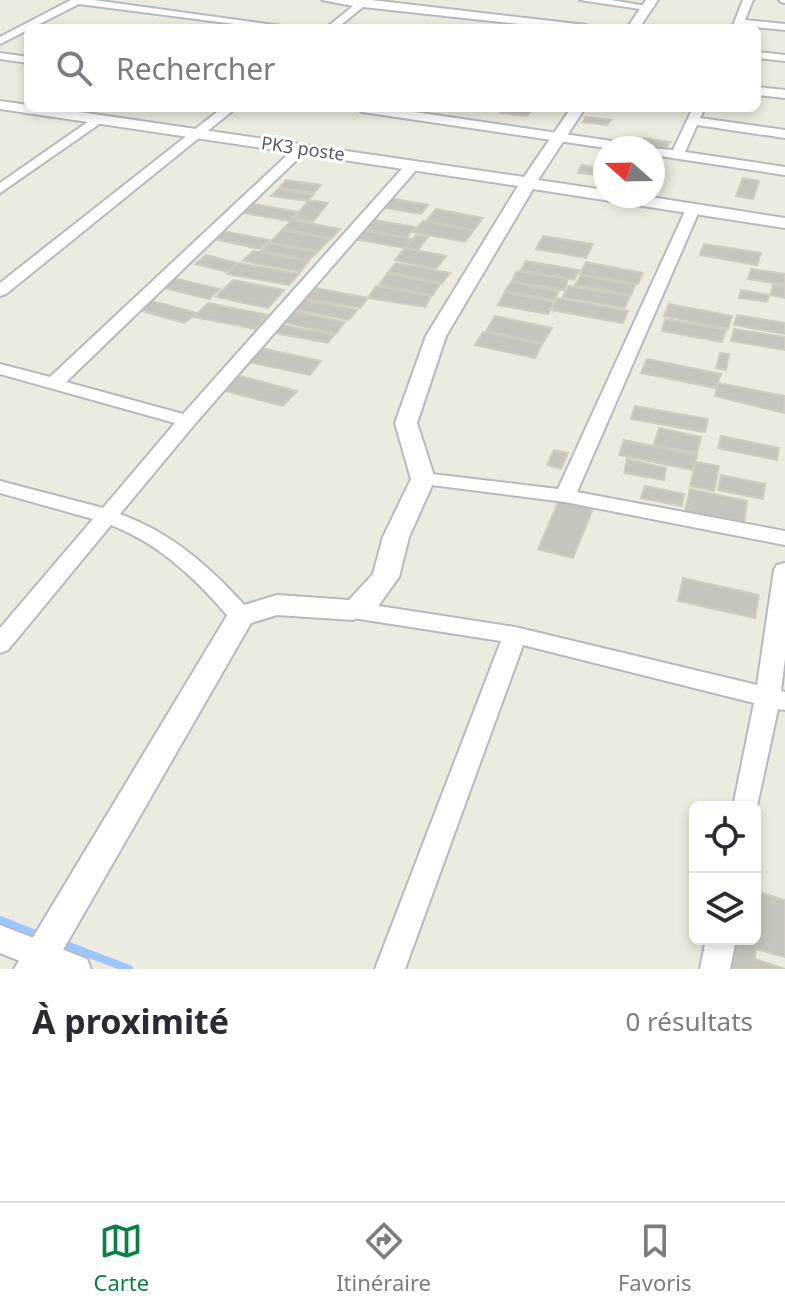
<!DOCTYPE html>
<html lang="fr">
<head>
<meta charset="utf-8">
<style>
	body { margin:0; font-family:"Noto Sans",sans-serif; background:#f7f7f7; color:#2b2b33 }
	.controls { position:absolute; right:24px; bottom:24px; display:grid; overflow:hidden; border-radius:12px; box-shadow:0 4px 12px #0003 }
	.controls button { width:72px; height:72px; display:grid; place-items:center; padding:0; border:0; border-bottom:2px solid #e1e1e2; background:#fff; color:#2b2b33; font:40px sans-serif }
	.compass { position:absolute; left:593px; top:136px; width:72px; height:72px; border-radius:50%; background:#fff; box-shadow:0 4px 12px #0003; rotate:290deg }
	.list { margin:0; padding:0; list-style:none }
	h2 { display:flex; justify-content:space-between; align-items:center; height:104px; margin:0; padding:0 32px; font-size:34px }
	h2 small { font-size:26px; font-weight:400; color:#7c7c81 }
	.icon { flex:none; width:44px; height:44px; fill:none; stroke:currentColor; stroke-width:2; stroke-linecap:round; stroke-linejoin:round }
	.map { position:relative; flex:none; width:785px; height:969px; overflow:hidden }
	.search { position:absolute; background:#fff; box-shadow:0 4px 12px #0003; left:24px; right:24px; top:24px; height:88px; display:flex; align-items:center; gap:20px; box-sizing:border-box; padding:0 28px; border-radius:12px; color:#7c7c81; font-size:30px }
	.sheet { height:232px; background:#fff }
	nav { display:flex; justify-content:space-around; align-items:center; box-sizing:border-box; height:112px; border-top:2px solid #e1e1e2; background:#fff; font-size:22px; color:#7c7c81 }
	nav a { display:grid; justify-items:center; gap:4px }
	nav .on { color:#0b8043 }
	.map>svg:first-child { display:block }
</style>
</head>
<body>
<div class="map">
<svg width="785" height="969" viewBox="0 0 785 969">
	<rect width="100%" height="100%" fill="#ecebdf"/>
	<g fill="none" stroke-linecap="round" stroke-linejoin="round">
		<g stroke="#9cc6ff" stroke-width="8">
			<path d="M 0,920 L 43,937"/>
			<path d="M 61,943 L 129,969"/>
		</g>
	</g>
	<g fill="#c6c5bd" stroke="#d0cdbe" stroke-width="2">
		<path d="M 504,108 L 533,108 L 527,116 L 500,113 Z"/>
		<path d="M 586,117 L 611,120 L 607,125 L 583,122 Z"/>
		<path d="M 644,138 L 670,142 L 666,148 L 640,144 Z"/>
		<path d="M 581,165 L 605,168 L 605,171 L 603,176 L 578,173 Z"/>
		<path d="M 743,178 L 759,181 L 753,199 L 736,196 Z"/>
		<path d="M 286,180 L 321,185 L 314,193 L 279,188 Z"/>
		<path d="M 278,189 L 313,195 L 307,201 L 271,196 Z"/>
		<path d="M 389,198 L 428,205 L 421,214 L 381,207 Z"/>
		<path d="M 309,200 L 328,203 L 313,222 L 293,219 Z"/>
		<path d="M 254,204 L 298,212 L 289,221 L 244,213 Z"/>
		<path d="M 436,209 L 483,218 L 474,230 L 426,221 Z"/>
		<path d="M 368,219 L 415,227 L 407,237 L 360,229 Z"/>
		<path d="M 292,220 L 340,229 L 332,238 L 283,229 Z"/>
		<path d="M 423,221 L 474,230 L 465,242 L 413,232 Z"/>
		<path d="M 282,230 L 330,239 L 318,251 L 270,242 Z"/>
		<path d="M 362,230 L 411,239 L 404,248 L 354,239 Z"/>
		<path d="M 223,231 L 269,240 L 260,249 L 214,239 Z"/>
		<path d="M 416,235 L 428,237 L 417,251 L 405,248 Z"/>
		<path d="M 543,236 L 593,244 L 586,258 L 536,249 Z"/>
		<path d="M 269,243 L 317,252 L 309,260 L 261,251 Z"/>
		<path d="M 704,244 L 761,253 L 757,265 L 700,255 Z"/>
		<path d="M 405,248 L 446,256 L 436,269 L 395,260 Z"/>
		<path d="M 253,251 L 309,261 L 300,272 L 243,261 Z"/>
		<path d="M 206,255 L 238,263 L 227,272 L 195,264 Z"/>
		<path d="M 526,261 L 579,270 L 574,280 L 521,270 Z"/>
		<path d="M 586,262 L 643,273 L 638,284 L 580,274 Z"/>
		<path d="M 237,263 L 299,274 L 289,285 L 227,274 Z"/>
		<path d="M 396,263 L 450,273 L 442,283 L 388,272 Z"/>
		<path d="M 751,269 L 785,274 L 785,285 L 748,279 Z"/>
		<path d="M 517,271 L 568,279 L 564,290 L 512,281 Z"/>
		<path d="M 387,274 L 440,284 L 433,295 L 379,285 Z"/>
		<path d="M 581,275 L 635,285 L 631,295 L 575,285 Z"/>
		<path d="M 168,277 L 220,289 L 209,299 L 156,286 Z"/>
		<path d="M 233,280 L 284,290 L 268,308 L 216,297 Z"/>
		<path d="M 511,282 L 559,291 L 554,300 L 505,291 Z"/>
		<path d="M 773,285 L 785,287 L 785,298 L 770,295 Z"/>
		<path d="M 376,286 L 431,296 L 425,307 L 368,298 Z"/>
		<path d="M 568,286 L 630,296 L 625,308 L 563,297 Z"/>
		<path d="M 310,287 L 368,298 L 360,308 L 302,298 Z"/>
		<path d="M 741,290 L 769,295 L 767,302 L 739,298 Z"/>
		<path d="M 505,292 L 553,302 L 548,314 L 498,305 Z"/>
		<path d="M 557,298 L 628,311 L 623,323 L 551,310 Z"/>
		<path d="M 301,299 L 357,310 L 349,320 L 293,309 Z"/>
		<path d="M 148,300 L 197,313 L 184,323 L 135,309 Z"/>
		<path d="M 208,303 L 268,315 L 255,329 L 194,317 Z"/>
		<path d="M 669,304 L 732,316 L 728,329 L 664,316 Z"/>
		<path d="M 292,311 L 345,322 L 336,334 L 282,322 Z"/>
		<path d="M 737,315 L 785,323 L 785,334 L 734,325 Z"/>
		<path d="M 495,316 L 552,328 L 543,343 L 486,331 Z"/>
		<path d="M 665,319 L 726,330 L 722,342 L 662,331 Z"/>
		<path d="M 282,325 L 334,335 L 328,343 L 275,333 Z"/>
		<path d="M 734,329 L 785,337 L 785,350 L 731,341 Z"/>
		<path d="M 483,332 L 542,344 L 535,358 L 475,345 Z"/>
		<path d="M 256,347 L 321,361 L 310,375 L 244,361 Z"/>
		<path d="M 720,353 L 729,354 L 726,370 L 716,368 Z"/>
		<path d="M 647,359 L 721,374 L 716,388 L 641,373 Z"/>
		<path d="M 232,374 L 297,391 L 283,406 L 217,389 Z"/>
		<path d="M 718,383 L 785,396 L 784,413 L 715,396 Z"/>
		<path d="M 635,406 L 708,419 L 705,432 L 631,419 Z"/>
		<path d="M 659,428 L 701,437 L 697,453 L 654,445 Z"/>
		<path d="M 721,436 L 779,448 L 777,460 L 718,448 Z"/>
		<path d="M 624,440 L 697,455 L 693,470 L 619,455 Z"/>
		<path d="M 554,450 L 568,453 L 561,469 L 547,465 Z"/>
		<path d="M 627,459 L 666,468 L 664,480 L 624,473 Z"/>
		<path d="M 696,462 L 719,466 L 714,491 L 690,486 Z"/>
		<path d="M 721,475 L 765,484 L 763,499 L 718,490 Z"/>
		<path d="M 645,486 L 684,494 L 682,506 L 641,498 Z"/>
		<path d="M 690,489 L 747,501 L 744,523 L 685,511 Z"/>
		<path d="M 560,498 L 594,506 L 573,558 L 538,549 Z"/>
		<path d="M 683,578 L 759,595 L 755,618 L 678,601 Z"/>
		<path d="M 755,891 L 785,900 L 785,957 L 756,949 L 755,959 L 785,969 L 729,969 L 733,939 L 755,939 Z"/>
	</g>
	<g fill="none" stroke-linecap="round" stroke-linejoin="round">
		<g stroke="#b7b9bf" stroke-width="4">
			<g id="minor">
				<path d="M 71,0 L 93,0 L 296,28 L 266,28 L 79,4 L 0,44 L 0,37 Z"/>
				<path d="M 322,0 L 371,0 L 586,25 L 591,28 L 557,28 L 363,7 L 337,28 L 326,28 L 353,6 Z"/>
				<path d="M 580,0 L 611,0 L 652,7 L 647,10 Z"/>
				<path d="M 743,0 L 753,0 L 745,20 L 785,24 L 785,30 L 743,26 L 732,28 Z"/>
				<path d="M 779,0 L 785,0 L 785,3 L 781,2 Z"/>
				<path d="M 757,52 L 785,55 L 785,61 L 757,58 Z"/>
				<path d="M 0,53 L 28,57 L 28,63 L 0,59 Z"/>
				<path d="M 757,87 L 785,90 L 785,98 L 757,95 Z"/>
				<path d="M 222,108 L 236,108 L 6,294 L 0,296 L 0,283 Z"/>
				<path d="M 356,108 L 387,108 L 632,144 L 638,148 L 606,148 L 362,112 Z"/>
				<path d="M 693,108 L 705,108 L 700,118 L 785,130 L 785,138 L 697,125 L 685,152 L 785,167 L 785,175 L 653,155 L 653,148 L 649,148 L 673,150 Z"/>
				<path d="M 95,117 L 105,120 L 0,193 L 0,183 Z"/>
				<path d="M 298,145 L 309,148 L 66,382 L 183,414 L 408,162 L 418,162 L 418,168 L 194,425 L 120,514 C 174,534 211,568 249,610 L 252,616 L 249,622 L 233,622 C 198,581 162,545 111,525 L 8,650 L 0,653 L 0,628 L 93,519 L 0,493 L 0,481 L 103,508 L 175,423 L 0,374 L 0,364 L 50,377 Z"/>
				<path d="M 693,205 L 700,209 L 577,492 L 785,531 L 785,545 L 565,502 L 416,483 L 413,479 L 416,475 L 423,473 L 558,489 L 686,209 Z"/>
				<path d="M 785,563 L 785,658 L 781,691 L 785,692 L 785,710 L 778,709 L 755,815 L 755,807 L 733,807 L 754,703 L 523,645 L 405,969 L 375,969 L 501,641 L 353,618 L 345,616 L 342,610 L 345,604 L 353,602 L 515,627 L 757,685 L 774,570 L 777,565 Z"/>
				<path d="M 0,925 L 87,959 L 91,969 L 40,969 L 0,953 Z"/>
				<path d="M 706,939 L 736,939 L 730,969 L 700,969 Z"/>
			</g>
		</g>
		<g stroke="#b7b9bf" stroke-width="4">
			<g id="tertiary">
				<path d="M 646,0 L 658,0 L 639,28 L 627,28 Z"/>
				<path d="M 0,101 L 28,105 L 28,108 L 52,108 L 524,177 L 571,108 L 585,108 L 538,180 L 605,190 L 605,196 L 644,196 L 785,218 L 785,228 L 533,189 L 446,336 L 417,423 L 435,479 L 409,537 L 399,577 L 376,609 L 353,620 L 277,615 L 251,623 L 52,969 L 14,969 L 231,609 L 277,595 L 349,600 L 373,574 L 383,537 L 411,479 L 395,423 L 426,336 L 518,186 L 0,109 Z"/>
			</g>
		</g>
		<use href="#minor" fill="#fff" fill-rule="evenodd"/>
		<use href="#tertiary" fill="#fff" fill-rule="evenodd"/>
	</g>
	<g text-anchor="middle" stroke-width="6" stroke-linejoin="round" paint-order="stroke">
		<g font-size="18" fill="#585b61" stroke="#fff">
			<text transform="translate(303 149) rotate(8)" y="6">PK3 poste</text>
		</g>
	</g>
</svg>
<div class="controls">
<button><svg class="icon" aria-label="locate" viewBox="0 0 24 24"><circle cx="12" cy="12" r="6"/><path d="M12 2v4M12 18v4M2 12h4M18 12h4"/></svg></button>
<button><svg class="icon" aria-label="layers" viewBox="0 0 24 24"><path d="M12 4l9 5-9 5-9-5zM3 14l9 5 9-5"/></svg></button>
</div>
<svg class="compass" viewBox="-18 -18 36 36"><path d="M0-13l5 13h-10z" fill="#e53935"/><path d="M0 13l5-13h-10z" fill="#7c7c81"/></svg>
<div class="search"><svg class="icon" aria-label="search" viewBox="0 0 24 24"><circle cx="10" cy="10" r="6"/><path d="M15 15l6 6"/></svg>Rechercher</div>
</div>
<section class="sheet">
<h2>À proximité<small>0 résultats</small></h2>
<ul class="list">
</ul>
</section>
<nav>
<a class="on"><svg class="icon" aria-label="map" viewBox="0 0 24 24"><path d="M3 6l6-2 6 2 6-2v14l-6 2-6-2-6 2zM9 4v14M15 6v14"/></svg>Carte</a>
<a><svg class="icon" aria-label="directions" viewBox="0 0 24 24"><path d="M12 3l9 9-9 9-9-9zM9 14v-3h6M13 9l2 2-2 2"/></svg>Itinéraire</a>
<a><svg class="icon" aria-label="saved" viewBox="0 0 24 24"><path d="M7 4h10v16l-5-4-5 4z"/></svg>Favoris</a>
</nav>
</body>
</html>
